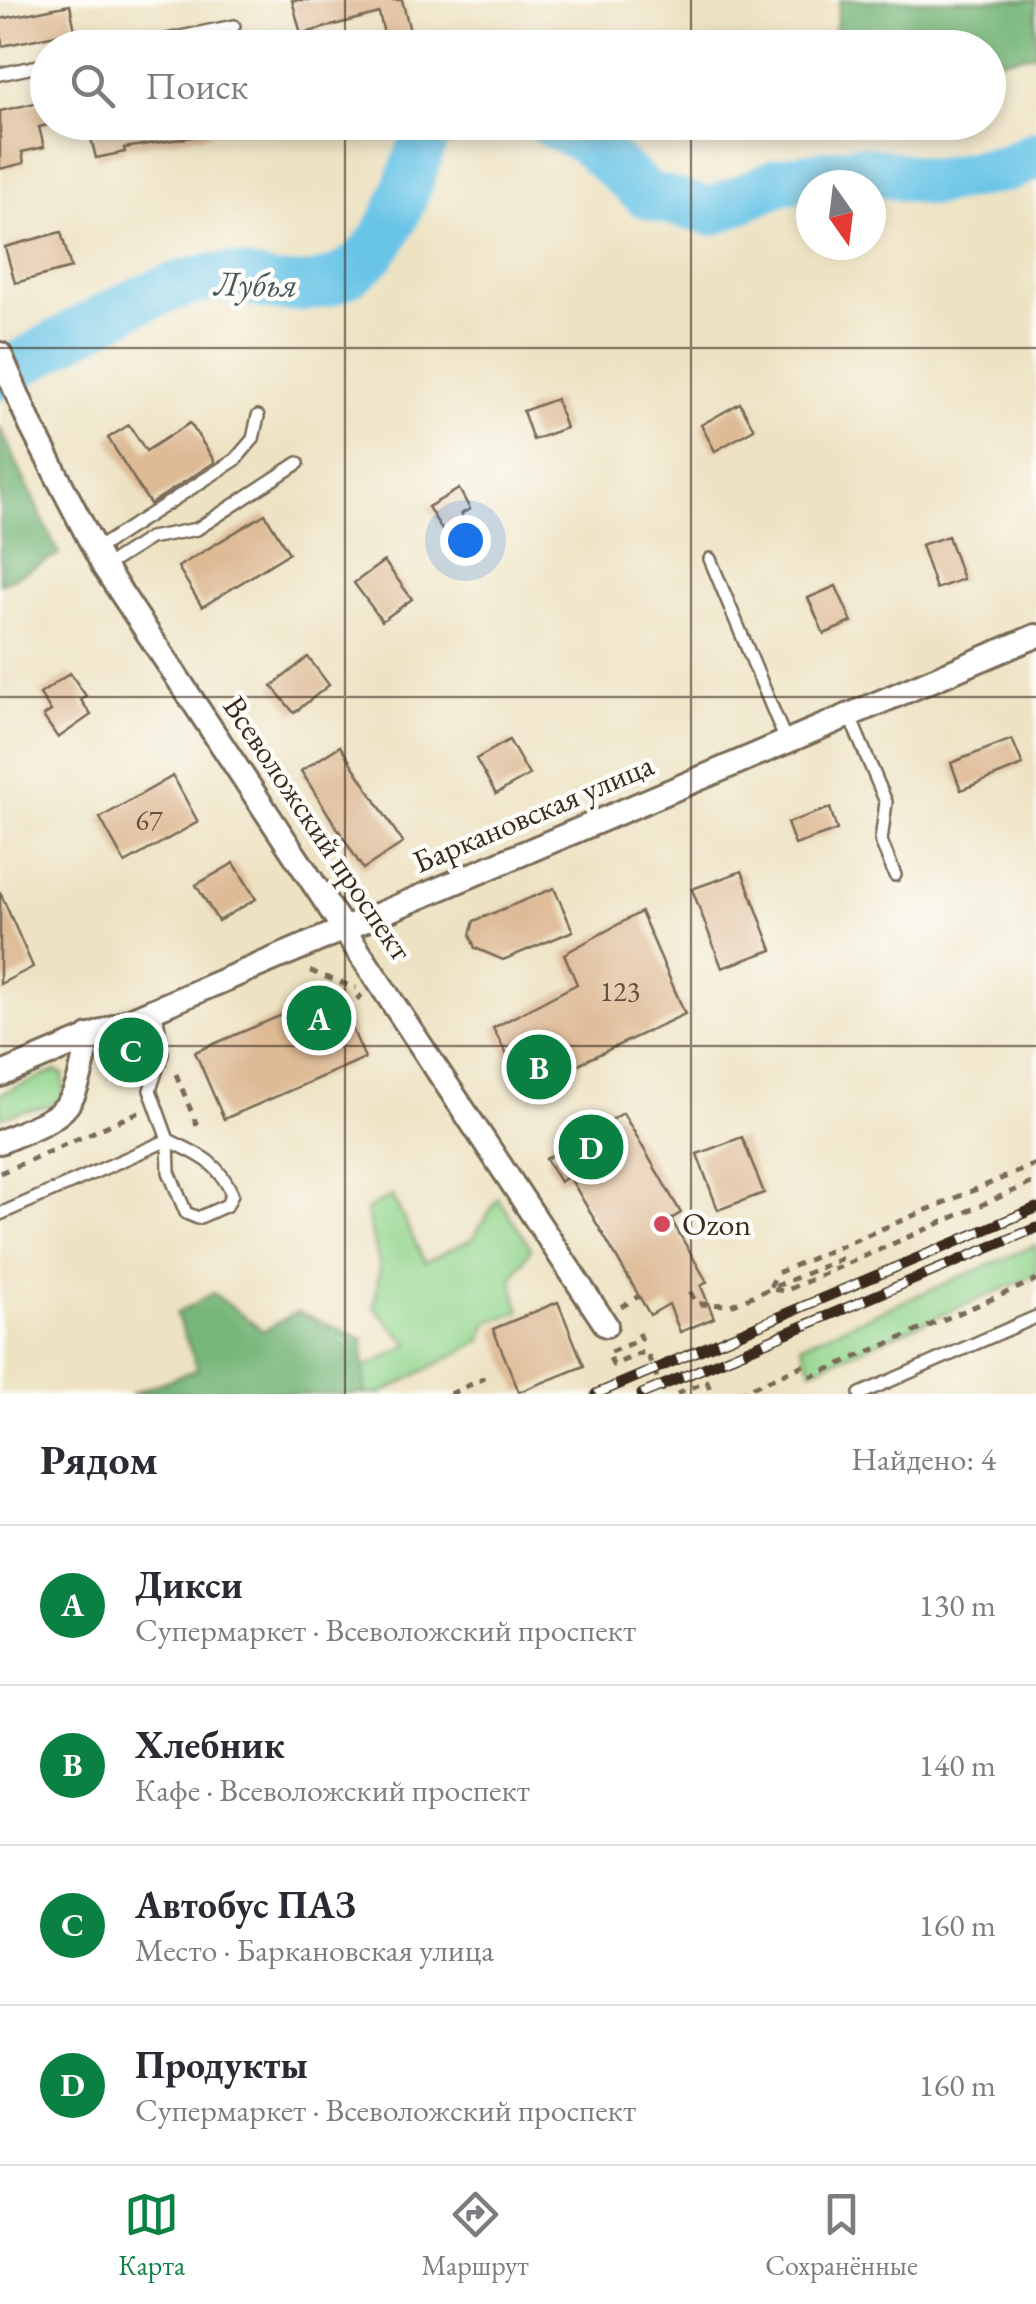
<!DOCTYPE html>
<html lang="ru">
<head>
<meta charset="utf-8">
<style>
	body { margin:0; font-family:"EB Garamond",serif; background:#f2f2f3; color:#2b2b33 }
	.compass { position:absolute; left:796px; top:170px; width:90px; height:90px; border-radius:50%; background:#fff; box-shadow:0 5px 15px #0003; rotate:166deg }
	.you { position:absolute; left:465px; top:540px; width:35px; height:35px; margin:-25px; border:8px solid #fff; border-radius:50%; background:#1a73e8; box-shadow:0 0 0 15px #1a73e833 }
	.badge { display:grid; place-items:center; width:65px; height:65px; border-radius:50%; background:#0b8043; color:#fff; font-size:32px; font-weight:700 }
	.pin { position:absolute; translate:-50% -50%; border:5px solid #fff; box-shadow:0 2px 10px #0006 }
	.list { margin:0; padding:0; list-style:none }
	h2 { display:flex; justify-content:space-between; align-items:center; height:130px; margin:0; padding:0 40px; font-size:42px }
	h2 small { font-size:32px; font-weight:400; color:#7c7c81 }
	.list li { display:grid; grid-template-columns:65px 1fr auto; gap:30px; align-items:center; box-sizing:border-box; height:160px; padding:0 40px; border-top:2px solid #e1e1e2 }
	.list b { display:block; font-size:38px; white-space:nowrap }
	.list p { margin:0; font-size:32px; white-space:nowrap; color:#7c7c81 }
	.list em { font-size:32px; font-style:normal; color:#7c7c81 }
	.icon { flex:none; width:55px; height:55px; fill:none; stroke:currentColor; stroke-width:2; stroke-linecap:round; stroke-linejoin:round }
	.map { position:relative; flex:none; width:1036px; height:1394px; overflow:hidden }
	.search { position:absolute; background:#fff; box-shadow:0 5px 15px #0003; left:30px; right:30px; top:30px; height:110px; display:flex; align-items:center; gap:25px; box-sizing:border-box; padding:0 35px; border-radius:55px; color:#7c7c81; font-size:38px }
	.sheet { height:770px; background:#fff }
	nav { display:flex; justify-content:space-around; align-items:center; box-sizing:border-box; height:140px; border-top:2px solid #e1e1e2; background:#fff; font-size:28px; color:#7c7c81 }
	nav a { display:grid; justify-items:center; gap:5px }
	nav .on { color:#0b8043 }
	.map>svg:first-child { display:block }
</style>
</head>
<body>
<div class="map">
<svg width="1036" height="1394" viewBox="0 0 1036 1394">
	<rect width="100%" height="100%" fill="#fdfcf7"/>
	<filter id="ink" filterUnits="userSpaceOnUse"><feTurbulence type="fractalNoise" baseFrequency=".01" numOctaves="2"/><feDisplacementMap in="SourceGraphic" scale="20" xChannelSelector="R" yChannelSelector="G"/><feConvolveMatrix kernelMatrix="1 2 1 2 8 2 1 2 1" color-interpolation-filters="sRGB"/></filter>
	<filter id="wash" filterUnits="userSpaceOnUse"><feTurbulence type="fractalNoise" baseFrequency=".0048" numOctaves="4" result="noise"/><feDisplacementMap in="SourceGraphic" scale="40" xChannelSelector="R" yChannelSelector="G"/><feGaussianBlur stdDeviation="2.25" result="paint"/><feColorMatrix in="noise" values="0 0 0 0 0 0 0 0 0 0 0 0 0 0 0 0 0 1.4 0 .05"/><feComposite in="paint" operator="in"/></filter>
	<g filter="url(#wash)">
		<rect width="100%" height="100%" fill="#ede2c2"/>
		<g fill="#93d58d" stroke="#678056" stroke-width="2.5">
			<path d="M 55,1071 L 63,1074 L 64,1098 C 38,1113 26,1107 0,1118 L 0,1094 Z"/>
			<path d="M 392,1196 L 425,1262 L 473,1238 L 498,1198 L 531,1248 L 512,1279 L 520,1312 L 488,1322 L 481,1341 L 380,1394 L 365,1394 L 364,1368 L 409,1345 L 374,1307 L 380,1268 L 366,1210 Z"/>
			<path d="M 1036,1245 L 1036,1275 L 812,1370 L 801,1345 Z"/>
		</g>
		<g fill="#76b678" stroke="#58704b" stroke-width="2.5">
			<path d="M 840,0 L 1036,0 L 1036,54 L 989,61 L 988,48 L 833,47 Z"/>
			<path d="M 0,427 L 59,555 L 0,584 Z"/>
			<path d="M 213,1293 L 263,1331 L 297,1312 L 363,1339 L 365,1394 L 131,1394 L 198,1369 L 176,1314 Z"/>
		</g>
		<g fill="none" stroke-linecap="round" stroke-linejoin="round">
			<g stroke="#69c5e7" stroke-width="48">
				<path d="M 548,122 L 584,140 L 647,195 L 711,212 L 779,182 L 858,169 L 933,182 L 1008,168 L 1036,155"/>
				<path d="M 0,375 C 60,344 158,278 224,277 C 241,276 259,286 276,287 C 382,296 399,209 428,128 L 437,122"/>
			</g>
		</g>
		<g id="blocks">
			<g fill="#deba95">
				<path d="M 292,0 L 402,0 L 411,35 L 386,42 L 379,13 L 301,34 Z"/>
				<path d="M 70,5 L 75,31 L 2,46 L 0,19 Z"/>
				<path d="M 48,100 L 48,125 L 39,127 L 44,147 L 22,152 L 24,163 L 0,169 L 0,111 Z"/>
				<path d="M 87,122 L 210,122 L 211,134 L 124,148 L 125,152 L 96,158 Z"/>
				<path d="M 61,232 L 71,268 L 15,283 L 5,247 Z"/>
				<path d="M 556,399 L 566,428 L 533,440 L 523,411 Z"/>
				<path d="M 740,403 L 754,429 L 715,451 L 701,425 Z"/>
				<path d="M 190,423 L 215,462 L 150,504 L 108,438 L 129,425 L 146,451 Z"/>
				<path d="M 459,489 L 470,509 L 461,514 L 465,521 L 444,533 L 428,507 Z"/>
				<path d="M 265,514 L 289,553 L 202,607 L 178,567 Z"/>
				<path d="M 948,536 L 963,579 L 936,589 L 921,545 Z"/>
				<path d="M 384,561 L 412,599 L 382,621 L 354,583 Z"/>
				<path d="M 836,586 L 852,622 L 824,634 L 808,598 Z"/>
				<path d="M 308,657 L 329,685 L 294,713 L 272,686 Z"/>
				<path d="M 70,673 L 86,696 L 81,700 L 91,715 L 58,738 L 43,716 L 51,711 L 40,694 Z"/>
				<path d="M 1012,739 L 1023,765 L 961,790 L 951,763 Z"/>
				<path d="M 509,740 L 529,775 L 496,794 L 476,759 Z"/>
				<path d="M 340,746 L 403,843 L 363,869 L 301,771 Z"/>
				<path d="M 173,776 L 198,822 L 125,863 L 100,818 Z"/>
				<path d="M 830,808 L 837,830 L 795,845 L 787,823 Z"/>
				<path d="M 234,863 L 256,899 L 218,921 L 196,885 Z"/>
				<path d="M 742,871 L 772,950 L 722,968 L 692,889 Z"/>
				<path d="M 554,888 L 573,931 L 503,960 L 475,948 L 470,935 L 474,921 Z"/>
				<path d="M 0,892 L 33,967 L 0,984 Z"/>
				<path d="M 641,912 L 685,1014 L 525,1089 L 493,1028 L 577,984 L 564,954 Z"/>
				<path d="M 336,992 L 365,1058 L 224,1119 L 195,1052 Z"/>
				<path d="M 623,1113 L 681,1213 L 671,1219 L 707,1282 L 701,1286 L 714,1318 L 680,1332 L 669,1304 L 650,1315 L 569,1176 L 560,1182 L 546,1159 Z"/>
				<path d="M 742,1137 L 764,1193 L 718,1210 L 697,1154 Z"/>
				<path d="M 558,1302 L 584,1366 L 519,1392 L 493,1329 Z"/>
			</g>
		</g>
	</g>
	<g filter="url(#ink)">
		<use href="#blocks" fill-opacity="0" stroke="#796a57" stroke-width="2.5"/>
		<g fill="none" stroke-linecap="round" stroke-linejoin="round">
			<g stroke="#796a57" stroke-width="16">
				<g id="service">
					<path d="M 127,48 L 234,26"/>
					<path d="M 0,74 L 48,64"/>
					<path d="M 95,550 L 235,460 L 253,439 L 258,416"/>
					<path d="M 710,559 L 786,741"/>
					<path d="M 104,567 L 150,538 L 197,529 L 298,463"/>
					<path d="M 849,715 L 886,802 L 881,841 L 895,875"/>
					<path d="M 168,1140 C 199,1155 218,1161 232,1194 L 227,1205 L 198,1218 L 186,1213 L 169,1172 Z"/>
					<path d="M 0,1214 L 168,1140 L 150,1090 L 162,1054 L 156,1009"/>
					<path d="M 860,1394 L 1036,1317"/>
				</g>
			</g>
			<g stroke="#796a57" stroke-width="28">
				<g id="minor">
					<path d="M 0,354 L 31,426 L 104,567 L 606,1325"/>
					<path d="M 0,1075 L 1036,636"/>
					<path d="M 0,1142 C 72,1111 73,1115 89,1036"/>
				</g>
			</g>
			<g stroke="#796a57" stroke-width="5" stroke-dasharray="8 8" stroke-linecap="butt">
				<path d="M 310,971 L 356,988"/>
				<path d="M 344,1009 L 362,995"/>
				<path d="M 176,1074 L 198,1128"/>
				<path d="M 1036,1164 L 777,1273 L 769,1289 L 785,1291 L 1036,1181"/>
				<path d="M 0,1173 L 139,1112"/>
				<path d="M 690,1292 L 697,1304 L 731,1305 L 841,1259 L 849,1260"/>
				<path d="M 621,1307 L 639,1296"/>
				<path d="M 638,1333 L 641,1339 L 608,1353 L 613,1365 L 646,1351 L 664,1394"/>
				<path d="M 810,1377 L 1036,1280"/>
				<path d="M 450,1394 L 485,1378"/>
				<path d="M 677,1394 L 707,1381 L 712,1394"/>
				<path d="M 738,1394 L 806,1364"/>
			</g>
			<use href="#service" stroke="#fff" stroke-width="11"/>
			<use href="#minor" stroke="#fff" stroke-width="22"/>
			<g stroke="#3b2a1e" stroke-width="11">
				<g id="rail">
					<path d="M 596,1394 L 1036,1208"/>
					<path d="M 642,1394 L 1036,1228"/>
				</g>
			</g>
			<use href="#rail" stroke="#fdfcf7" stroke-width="8" stroke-dasharray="22" stroke-linecap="butt"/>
		</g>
	</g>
	<path fill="none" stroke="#3b2a1e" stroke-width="2.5" stroke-opacity="0.55" d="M 345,0 L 345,48M 691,0 L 691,48M 345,122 L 345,1394M 691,122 L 691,1394M 0,348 L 1036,348M 0,697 L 1036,697M 0,1046 L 1036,1046"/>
	<circle fill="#d1495b" stroke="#fdfcf7" stroke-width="4" cx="662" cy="1224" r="10"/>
	<g text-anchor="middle" stroke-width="9" stroke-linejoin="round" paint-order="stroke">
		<g font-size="28" fill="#644e3c">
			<text x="149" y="830">67</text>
			<text x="620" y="1001">123</text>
		</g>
		<g font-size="32" fill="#3b2a1e" stroke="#fdfcf7">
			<text transform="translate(533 813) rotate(-23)" y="11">Баркановская улица</text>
			<text transform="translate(318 828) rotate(56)" y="11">Всеволожский проспект</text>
		</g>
		<g font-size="32" fill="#3b2a1e" stroke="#fdfcf7" text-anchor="start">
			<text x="682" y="1235">Ozon</text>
		</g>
		<g font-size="35" font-style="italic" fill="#49585a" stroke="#fdfcf7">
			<text transform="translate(256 284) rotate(1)" y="12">Лубья</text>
		</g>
	</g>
</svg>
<svg class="compass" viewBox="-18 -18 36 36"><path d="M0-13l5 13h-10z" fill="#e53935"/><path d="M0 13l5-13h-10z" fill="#7c7c81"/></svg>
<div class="you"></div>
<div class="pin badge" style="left:319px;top:1018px">A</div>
<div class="pin badge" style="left:539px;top:1067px">B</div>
<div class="pin badge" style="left:131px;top:1050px">C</div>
<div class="pin badge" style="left:591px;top:1147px">D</div>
<div class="search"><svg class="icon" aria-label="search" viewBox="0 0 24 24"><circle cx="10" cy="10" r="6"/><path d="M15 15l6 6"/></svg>Поиск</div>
</div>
<section class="sheet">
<h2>Рядом<small>Найдено: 4</small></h2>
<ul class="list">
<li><span class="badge">A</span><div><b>Дикси</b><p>Супермаркет · Всеволожский проспект</p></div><em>130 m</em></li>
<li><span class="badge">B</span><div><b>Хлебник</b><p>Кафе · Всеволожский проспект</p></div><em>140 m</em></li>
<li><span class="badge">C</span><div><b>Автобус ПАЗ</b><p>Место · Баркановская улица</p></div><em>160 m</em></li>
<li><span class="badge">D</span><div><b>Продукты</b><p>Супермаркет · Всеволожский проспект</p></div><em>160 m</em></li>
</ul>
</section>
<nav>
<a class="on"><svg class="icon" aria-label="map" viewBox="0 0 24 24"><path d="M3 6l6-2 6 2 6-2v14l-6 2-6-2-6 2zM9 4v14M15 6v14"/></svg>Карта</a>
<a><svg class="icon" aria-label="directions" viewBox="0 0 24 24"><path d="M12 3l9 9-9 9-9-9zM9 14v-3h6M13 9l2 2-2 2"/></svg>Маршрут</a>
<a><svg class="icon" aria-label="saved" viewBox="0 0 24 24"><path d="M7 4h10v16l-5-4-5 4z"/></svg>Сохранённые</a>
</nav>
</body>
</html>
